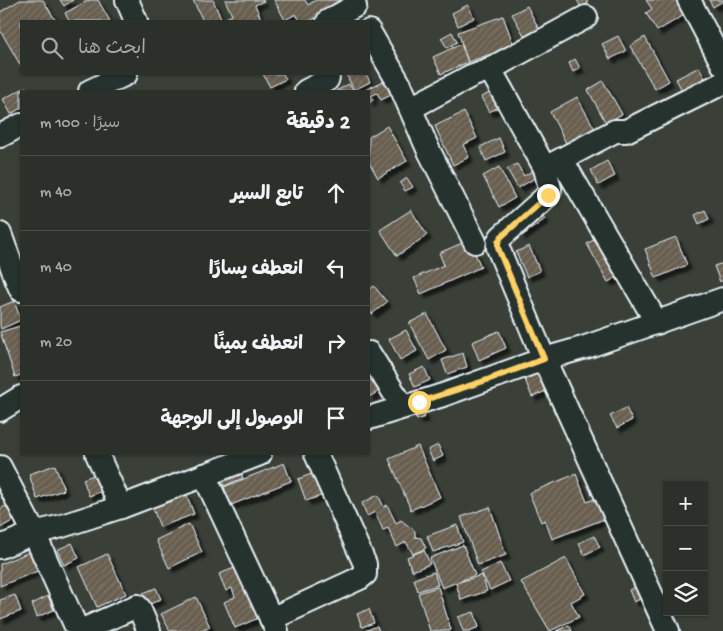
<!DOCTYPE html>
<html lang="ar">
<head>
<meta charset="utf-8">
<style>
	body { margin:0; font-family:"Gochi Hand","Playpen Sans Arabic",sans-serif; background:#343832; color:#f1f3f6; direction:rtl }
	.controls { position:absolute; right:15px; bottom:15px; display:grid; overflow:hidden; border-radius:0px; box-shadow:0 1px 4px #0004 }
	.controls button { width:45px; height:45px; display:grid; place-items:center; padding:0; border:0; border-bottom:1px solid #484b47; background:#2c302a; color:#f1f3f6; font:25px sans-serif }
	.stop { position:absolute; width:15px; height:15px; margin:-11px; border:4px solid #ffd166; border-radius:50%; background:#fff }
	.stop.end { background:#ffd166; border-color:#fff; box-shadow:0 1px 5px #0008 }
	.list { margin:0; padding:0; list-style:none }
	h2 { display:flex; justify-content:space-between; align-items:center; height:65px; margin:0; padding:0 20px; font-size:21px }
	h2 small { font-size:16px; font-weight:400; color:#a6a9a8 }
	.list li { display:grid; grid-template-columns:32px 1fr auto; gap:15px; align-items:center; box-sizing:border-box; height:75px; padding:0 20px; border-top:1px solid #484b47 }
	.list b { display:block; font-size:19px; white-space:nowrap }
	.list em { font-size:16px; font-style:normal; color:#a6a9a8 }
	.icon { flex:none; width:28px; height:28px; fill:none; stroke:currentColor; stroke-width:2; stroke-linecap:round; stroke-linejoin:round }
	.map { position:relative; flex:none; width:723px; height:631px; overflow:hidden; direction:ltr }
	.search { position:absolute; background:#2c302a; box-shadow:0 1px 4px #0004; left:20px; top:20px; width:350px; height:55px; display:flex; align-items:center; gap:12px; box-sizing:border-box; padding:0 18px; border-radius:0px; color:#a6a9a8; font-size:19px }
	.panel { position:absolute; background:#2c302a; box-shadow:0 1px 4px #0004; left:20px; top:90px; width:350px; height:365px; border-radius:0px; direction:rtl }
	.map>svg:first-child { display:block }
</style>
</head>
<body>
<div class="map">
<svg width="723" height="631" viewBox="0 0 723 631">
	<defs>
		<pattern id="building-hatch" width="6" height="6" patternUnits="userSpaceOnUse" patternTransform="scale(1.25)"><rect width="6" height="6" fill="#675e50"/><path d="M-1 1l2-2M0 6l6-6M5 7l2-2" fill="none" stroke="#7d766a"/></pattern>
		<filter id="shadow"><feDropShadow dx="4.5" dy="4.5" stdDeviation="1" flood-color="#0009"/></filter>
	</defs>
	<rect width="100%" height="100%" fill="#3a4038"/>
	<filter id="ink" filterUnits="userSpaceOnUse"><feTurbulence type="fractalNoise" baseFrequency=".02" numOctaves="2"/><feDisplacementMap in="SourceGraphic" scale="10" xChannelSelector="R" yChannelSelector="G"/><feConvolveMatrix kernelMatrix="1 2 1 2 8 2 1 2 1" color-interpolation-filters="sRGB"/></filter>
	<g filter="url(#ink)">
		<g fill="url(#building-hatch)" stroke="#e8f1f8" filter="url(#shadow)">
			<path d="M 20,0 L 43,0 L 56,21 L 21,21 L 21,66 L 0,30 L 0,12 Z"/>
			<path d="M 60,0 L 73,0 L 64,6 Z"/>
			<path d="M 89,0 L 98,0 L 110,21 L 69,21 L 65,13 Z"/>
			<path d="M 193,0 L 213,0 L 222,21 L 203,21 Z"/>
			<path d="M 225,0 L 263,0 L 264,1 L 255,5 L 262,21 L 225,21 L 224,19 L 232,15 Z"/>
			<path d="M 274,0 L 305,0 L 308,5 L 316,0 L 348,0 L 310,21 L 300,21 L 296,14 L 285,20 Z"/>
			<path d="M 577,0 L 586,0 L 588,3 L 581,7 Z"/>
			<path d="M 646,0 L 684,0 L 691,11 L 657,31 L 646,13 L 652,9 Z"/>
			<path d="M 709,0 L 723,0 L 723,1 L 713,7 Z"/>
			<path d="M 468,5 L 474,18 L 458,26 L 452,13 Z"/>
			<path d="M 527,6 L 540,31 L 526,39 L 512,14 Z"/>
			<path d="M 503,16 L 514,46 L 468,62 L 458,32 Z"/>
			<path d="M 452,32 L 457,42 L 447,48 L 441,38 Z"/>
			<path d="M 618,36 L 626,51 L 610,59 L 602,44 Z"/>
			<path d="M 645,37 L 669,81 L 655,89 L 630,46 Z"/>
			<path d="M 461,44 L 468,62 L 441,74 L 433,57 Z"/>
			<path d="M 575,59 L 580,68 L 573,72 L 569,63 Z"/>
			<path d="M 699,67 L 707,82 L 684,94 L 676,79 Z"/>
			<path d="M 263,74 L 283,74 L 286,79 L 270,87 Z"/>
			<path d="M 346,74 L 366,74 L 370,82 L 354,90 Z"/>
			<path d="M 390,78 L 397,92 L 381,100 L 377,93 L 371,96 L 373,100 L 369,103 L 369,91 L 363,91 Z"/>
			<path d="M 603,81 L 622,114 L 606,123 L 588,90 Z"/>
			<path d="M 349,84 L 353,91 L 336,91 Z"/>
			<path d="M 26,87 L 29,91 L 21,91 L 21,108 L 11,114 L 3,99 Z"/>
			<path d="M 496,90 L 503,105 L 489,112 L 481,97 Z"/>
			<path d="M 577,97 L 596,131 L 568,147 L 550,112 Z"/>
			<path d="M 464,112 L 477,138 L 463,145 L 469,157 L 453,165 L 435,126 Z"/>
			<path d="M 387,126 L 407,161 L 378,178 L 369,162 L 369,137 Z"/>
			<path d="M 499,138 L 505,152 L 486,161 L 480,147 Z"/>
			<path d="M 607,161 L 615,176 L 598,185 L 591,170 Z"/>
			<path d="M 517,164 L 524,176 L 536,169 L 540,175 L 518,188 L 507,169 Z"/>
			<path d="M 499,167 L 515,198 L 499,207 L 483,176 Z"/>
			<path d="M 407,178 L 413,187 L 405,191 L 400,183 Z"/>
			<path d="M 411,210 L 427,235 L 397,256 L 380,230 Z"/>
			<path d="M 705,210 L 709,219 L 699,224 L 695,215 Z"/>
			<path d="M 539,211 L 545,219 L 522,236 L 517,229 Z"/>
			<path d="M 604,233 L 626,272 L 608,282 L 587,244 Z"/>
			<path d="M 676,237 L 687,265 L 656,278 L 645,249 Z"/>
			<path d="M 469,240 L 481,267 L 421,294 L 414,278 L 444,265 L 439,253 Z"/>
			<path d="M 529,246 L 540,271 L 527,277 L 516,252 Z"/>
			<path d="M 723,263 L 723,280 L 720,282 L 714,266 Z"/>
			<path d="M 374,286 L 387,302 L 372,314 L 369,309 L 369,290 Z"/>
			<path d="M 14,301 L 21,320 L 1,329 L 0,325 L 0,307 Z"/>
			<path d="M 427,314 L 446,350 L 429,360 L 409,323 Z"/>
			<path d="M 20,326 L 21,329 L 21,375 L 15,377 L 0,332 Z"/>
			<path d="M 406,330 L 417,351 L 400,360 L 389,339 Z"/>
			<path d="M 499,331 L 506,348 L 479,360 L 472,342 Z"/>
			<path d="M 463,353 L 467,367 L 447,374 L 442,360 Z"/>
			<path d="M 369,364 L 384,388 L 369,397 Z"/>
			<path d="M 424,367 L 430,380 L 415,387 L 409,374 Z"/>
			<path d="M 538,371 L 546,391 L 532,397 L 524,377 Z"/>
			<path d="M 421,408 L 425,417 L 417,420 L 413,411 Z"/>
			<path d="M 626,408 L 632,420 L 617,428 L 610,416 Z"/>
			<path d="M 438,445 L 443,456 L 433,461 L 428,450 Z"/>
			<path d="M 418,446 L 440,497 L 411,510 L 389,459 Z"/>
			<path d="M 284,463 L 291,481 L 231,505 L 224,487 Z"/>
			<path d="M 55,465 L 64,490 L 37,499 L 29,474 Z"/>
			<path d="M 239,469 L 243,478 L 224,486 L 220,477 Z"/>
			<path d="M 317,472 L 326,494 L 306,501 L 298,479 Z"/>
			<path d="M 99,473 L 105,490 L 89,496 L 83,479 Z"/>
			<path d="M 576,474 L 587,502 L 599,497 L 607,518 L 552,539 L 545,520 L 541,522 L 529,493 Z"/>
			<path d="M 186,493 L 194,514 L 160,527 L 152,506 Z"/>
			<path d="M 378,495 L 384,507 L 387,505 L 396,523 L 401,520 L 415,531 L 415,537 L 421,538 L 426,548 L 413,554 L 406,542 L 397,547 L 388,528 L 383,530 L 375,512 L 367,516 L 362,503 Z"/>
			<path d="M 13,502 L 21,516 L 0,528 L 0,509 Z"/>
			<path d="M 490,507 L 506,555 L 478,565 L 461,517 Z"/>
			<path d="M 189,524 L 202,552 L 169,568 L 156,540 Z"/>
			<path d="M 457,525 L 463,542 L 433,552 L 427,536 Z"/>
			<path d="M 594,536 L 600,547 L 584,555 L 579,543 Z"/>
			<path d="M 72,543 L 79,558 L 64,565 L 57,550 Z"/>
			<path d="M 463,545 L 475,575 L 442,588 L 430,558 Z"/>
			<path d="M 424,550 L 430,564 L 412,571 L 407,557 Z"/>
			<path d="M 32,551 L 40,570 L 0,586 L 0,564 Z"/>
			<path d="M 107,554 L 126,594 L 97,607 L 79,567 Z"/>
			<path d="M 566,558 L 585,594 L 571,602 L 579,617 L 550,631 L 521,582 Z"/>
			<path d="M 500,563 L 509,581 L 490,590 L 481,572 Z"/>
			<path d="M 237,567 L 263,616 L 235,628 L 224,602 L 235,597 L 232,588 L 226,591 L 219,574 Z"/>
			<path d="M 434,572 L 438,585 L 418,591 L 414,579 Z"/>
			<path d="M 482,575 L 487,591 L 461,600 L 456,583 Z"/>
			<path d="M 637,586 L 642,598 L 634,602 L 629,590 Z"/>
			<path d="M 438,587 L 451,630 L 449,631 L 430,631 L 418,593 Z"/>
			<path d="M 156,588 L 161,599 L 148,605 L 143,593 Z"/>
			<path d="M 15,595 L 21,611 L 0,619 L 0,600 Z"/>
			<path d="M 48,596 L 54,610 L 37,617 L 32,604 Z"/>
			<path d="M 196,597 L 210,627 L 202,631 L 170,631 L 161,614 Z"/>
			<path d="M 369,609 L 374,623 L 362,627 L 357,614 Z"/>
			<path d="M 474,612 L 479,627 L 469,631 L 463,631 L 458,617 Z"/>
			<path d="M 569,625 L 572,631 L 556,631 Z"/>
			<path d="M 377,626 L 379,631 L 365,631 Z"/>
		</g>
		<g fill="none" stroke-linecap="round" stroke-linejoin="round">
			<g stroke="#e8f1f8" stroke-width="26">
				<g id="street">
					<path d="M 127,0 L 136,21"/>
					<path d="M 689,0 L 723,65"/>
					<path d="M 328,21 L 355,6"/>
					<path d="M 369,31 L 400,85 L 428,149 L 475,242"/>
					<path d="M 490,69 L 586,17"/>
					<path d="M 90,91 L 126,74"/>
					<path d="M 306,91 L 327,80 L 328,78 L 327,74"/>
					<path d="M 411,108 L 471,76 L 490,69 L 545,168 L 550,189 L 548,195 L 501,237 L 498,242 L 498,248 L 544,359 L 668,631"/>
					<path d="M 0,136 L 21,125"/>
					<path d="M 562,160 L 657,323"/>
					<path d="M 545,168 L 615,131 L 626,131 L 723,83"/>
					<path d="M 0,234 L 17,281 L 21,290"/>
					<path d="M 369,353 L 403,407"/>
					<path d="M 0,410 L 21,397"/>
					<path d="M 369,418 L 443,395 L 544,359 L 586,347 L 723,299"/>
					<path d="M 97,454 L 121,507"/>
					<path d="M 0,467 L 34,533 L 78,631"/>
					<path d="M 204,475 L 277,631"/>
					<path d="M 0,547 L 34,533 L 62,526 L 121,507 L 260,454"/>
					<path d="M 271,619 L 360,578 L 365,574 L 365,564 L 316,454"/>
					<path d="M 80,631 L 137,606 L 139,608 L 149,631"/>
				</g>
			</g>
			<use href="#street" stroke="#26332d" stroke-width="22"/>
		</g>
	</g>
	<g fill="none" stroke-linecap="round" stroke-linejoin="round" filter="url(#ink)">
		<path stroke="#ffd166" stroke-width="6" d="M 419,402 L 487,380 L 544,359 L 498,248 L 498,242 L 501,237 L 548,195"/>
	</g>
</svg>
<div class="controls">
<button>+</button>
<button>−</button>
<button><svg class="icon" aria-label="layers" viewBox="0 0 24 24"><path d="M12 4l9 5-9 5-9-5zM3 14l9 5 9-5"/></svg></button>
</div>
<div class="stop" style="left:419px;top:402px"></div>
<div class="stop end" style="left:548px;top:195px"></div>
<div class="search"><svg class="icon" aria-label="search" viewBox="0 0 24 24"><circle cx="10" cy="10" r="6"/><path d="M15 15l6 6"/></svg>ابحث هنا</div>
<section class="panel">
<h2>2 دقيقة<small>سيرًا · 100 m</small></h2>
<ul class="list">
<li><svg class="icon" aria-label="ahead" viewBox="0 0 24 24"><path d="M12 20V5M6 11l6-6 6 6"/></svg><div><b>تابع السير</b></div><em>40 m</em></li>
<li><svg class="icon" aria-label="left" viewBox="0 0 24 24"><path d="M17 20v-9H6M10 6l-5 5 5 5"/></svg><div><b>انعطف يسارًا</b></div><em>40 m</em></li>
<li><svg class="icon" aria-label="right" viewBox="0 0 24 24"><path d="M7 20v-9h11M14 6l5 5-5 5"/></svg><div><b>انعطف يمينًا</b></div><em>20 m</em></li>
<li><svg class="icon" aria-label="arrive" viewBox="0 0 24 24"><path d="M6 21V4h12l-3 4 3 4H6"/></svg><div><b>الوصول إلى الوجهة</b></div></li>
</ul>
</section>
</div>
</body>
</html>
